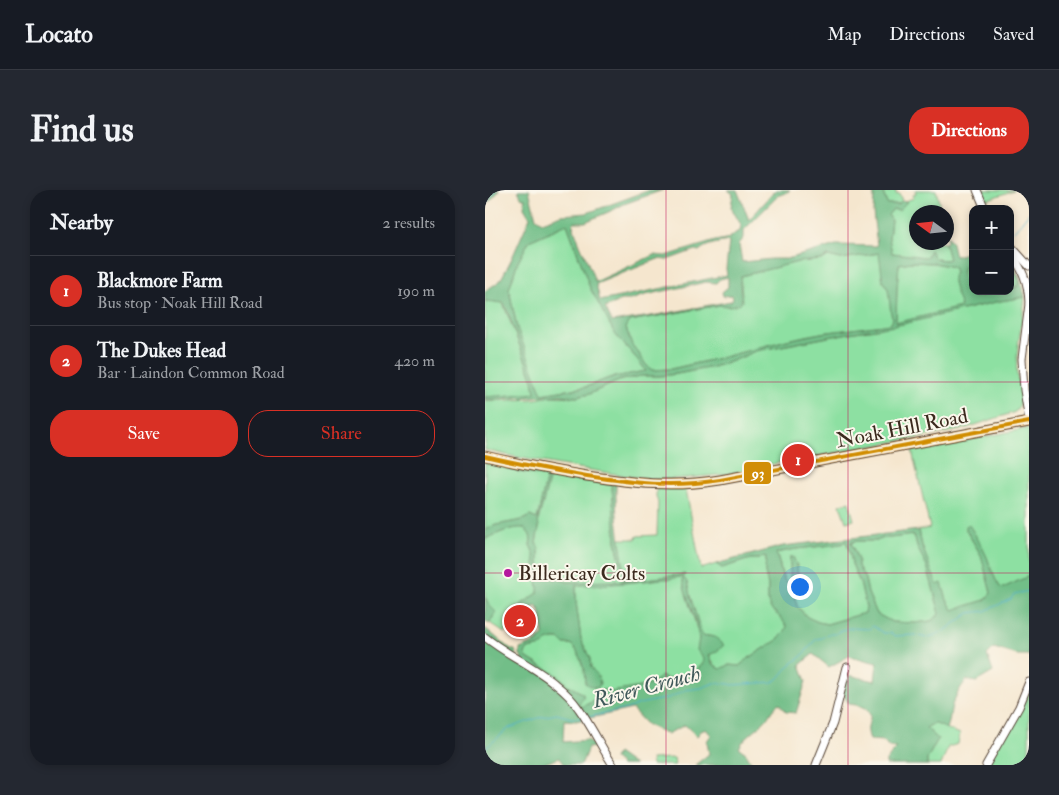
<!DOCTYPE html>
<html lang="en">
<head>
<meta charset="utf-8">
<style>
	body { margin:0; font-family:"IM FELL Double Pica",serif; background:#242831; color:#f1f3f6 }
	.controls { position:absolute; right:15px; top:15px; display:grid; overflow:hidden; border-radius:10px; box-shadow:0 2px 8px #0003 }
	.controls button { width:45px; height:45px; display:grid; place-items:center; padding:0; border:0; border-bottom:1px solid #363941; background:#171b24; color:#f1f3f6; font:25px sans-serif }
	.compass { position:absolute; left:424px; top:15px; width:45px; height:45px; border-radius:50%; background:#171b24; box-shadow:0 2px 8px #0003; rotate:285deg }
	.you { position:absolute; left:314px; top:396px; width:18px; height:18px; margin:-12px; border:4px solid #fff; border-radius:50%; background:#1a73e8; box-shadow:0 0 0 8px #1a73e833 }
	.badge { display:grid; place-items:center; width:32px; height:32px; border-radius:50%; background:#d93025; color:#fff; font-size:16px; font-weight:700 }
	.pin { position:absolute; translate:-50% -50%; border:2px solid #fff; box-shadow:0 1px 5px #0006 }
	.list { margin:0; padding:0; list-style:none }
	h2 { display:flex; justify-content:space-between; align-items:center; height:65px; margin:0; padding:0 20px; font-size:21px }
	h2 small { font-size:16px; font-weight:400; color:#9ea1a6 }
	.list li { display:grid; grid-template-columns:32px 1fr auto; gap:15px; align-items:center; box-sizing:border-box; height:70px; padding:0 20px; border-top:1px solid #363941 }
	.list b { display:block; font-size:19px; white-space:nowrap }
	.list p { margin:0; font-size:16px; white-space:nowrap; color:#9ea1a6 }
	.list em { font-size:16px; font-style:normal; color:#9ea1a6 }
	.actions { display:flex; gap:10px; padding:15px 20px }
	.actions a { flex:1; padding:11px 0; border:1px solid #d93025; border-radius:20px; text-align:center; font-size:18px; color:#d93025 }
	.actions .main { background:#d93025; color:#fff }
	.map { position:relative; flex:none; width:544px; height:575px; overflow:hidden; border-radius:20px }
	header { display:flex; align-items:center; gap:30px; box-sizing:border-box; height:70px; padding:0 25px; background:#171b24; border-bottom:1px solid #363941 }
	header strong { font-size:24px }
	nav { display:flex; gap:28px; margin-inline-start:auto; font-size:18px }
	.intro { display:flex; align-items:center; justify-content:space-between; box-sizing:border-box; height:120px; padding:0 30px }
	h1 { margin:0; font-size:35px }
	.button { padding:12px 22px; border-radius:20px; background:#d93025; color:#fff; font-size:18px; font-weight:700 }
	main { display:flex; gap:30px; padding:0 30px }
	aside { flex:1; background:#171b24; border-radius:20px; box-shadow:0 2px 8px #0003 }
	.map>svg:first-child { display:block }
</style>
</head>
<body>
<header>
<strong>Locato</strong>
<nav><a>Map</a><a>Directions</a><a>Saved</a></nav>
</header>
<div class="intro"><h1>Find us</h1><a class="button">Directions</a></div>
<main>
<aside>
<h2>Nearby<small>2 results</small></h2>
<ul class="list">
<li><span class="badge">1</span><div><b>Blackmore Farm</b><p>Bus stop · Noak Hill Road</p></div><em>190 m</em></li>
<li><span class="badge">2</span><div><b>The Dukes Head</b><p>Bar · Laindon Common Road</p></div><em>420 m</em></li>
</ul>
<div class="actions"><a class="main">Save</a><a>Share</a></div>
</aside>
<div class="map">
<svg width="544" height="575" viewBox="0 0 544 575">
	<rect width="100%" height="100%" fill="#fbf7ec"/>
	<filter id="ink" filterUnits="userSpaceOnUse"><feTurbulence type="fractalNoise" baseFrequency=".02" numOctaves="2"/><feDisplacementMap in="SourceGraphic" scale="10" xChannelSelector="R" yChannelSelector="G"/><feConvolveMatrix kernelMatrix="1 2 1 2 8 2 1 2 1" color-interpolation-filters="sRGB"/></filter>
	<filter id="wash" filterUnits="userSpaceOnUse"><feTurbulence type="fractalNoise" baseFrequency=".0096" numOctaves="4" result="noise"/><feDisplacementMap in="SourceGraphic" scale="20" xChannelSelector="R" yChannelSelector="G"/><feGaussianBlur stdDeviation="1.12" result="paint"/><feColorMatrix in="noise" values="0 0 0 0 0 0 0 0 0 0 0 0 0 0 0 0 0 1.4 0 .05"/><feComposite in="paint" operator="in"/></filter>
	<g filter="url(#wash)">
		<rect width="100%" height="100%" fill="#f5e6ce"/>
		<g fill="#8de0a2" stroke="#648560">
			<path d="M 408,0 L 411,0 L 411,4 L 414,3 L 417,11 L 413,14 L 402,14 L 398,3 Z"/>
			<path d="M 430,0 L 451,0 L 456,22 L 432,22 L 432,52 L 460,53 L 460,55 L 464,69 L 460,70 L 407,63 L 404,48 L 406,29 L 403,25 L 408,19 L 421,12 L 420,11 L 429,8 L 428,5 L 431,4 Z"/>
			<path d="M 496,0 L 529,0 L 501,10 Z"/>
			<path d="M 82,34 L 105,98 L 130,144 L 153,170 L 161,181 L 124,188 L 101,197 L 56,204 L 32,138 L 24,99 L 32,74 L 44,51 Z"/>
			<path d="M 395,63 L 398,92 L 403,99 L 408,128 L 407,134 L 336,143 L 302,150 L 243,166 L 186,179 L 167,180 L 161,175 L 153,162 L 147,155 L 141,138 L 145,131 L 235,115 L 243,116 L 257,105 L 255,86 L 313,72 L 337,70 L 343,66 L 356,69 Z"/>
			<path d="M 488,70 L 488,101 L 513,101 L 490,108 C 482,97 468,77 488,70 Z"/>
			<path d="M 426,72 L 449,73 L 468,77 L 470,82 L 468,93 L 476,117 L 411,133 L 412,98 L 414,74 Z"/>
			<path d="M 525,75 L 534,87 L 535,92 L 531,97 L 525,98 Z"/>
			<path d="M 540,107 C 538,133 530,159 532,185 C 534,199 541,210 530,222 L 475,240 L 327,267 C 308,268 294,273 275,277 C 258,281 240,285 222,286 C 204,288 184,290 165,289 C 148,287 130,284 112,281 C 74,275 37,269 0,260 L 0,211 L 50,209 L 66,206 L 92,207 L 104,204 L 136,190 L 156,186 L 175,186 L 192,184 L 228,177 L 248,171 L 271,161 L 364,143 L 409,136 L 515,111 Z"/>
			<path d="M 0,111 L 18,113 L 48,190 L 51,205 L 0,209 Z"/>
			<path d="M 544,238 L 544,386 L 518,398 L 515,397 L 510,389 L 502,368 L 481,340 L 496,365 L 506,403 L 500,410 L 468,420 L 462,410 L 457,394 L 452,396 L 437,356 L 434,340 L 445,338 L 427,261 Z"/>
			<path d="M 0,273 L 22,278 L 33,282 L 62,286 L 52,329 L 45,326 L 37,330 L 11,335 L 0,340 Z"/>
			<path d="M 65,286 L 124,294 L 127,297 L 131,351 L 139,391 L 82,392 L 78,390 L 56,387 L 54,382 L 54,358 L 51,353 L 54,337 L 53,331 Z"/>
			<path d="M 172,294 L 200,294 L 216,379 L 231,374 L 237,378 L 265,369 L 273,369 L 279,366 L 281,367 L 280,382 L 283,395 L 283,412 L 286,419 L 294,426 L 302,436 L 300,443 L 291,451 L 264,468 L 254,476 L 244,475 L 235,479 C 220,468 225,463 230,447 L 217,445 L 205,406 L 202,392 L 198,389 C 201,409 210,428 214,448 L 214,450 L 220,469 L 217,475 L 206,485 L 183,489 L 149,499 L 126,502 L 118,500 L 112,502 L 109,511 L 94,518 L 94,514 L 98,508 L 98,504 L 83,495 L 72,485 L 47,471 L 41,467 L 40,464 L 43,459 L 57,456 L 62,451 L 68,449 L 74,449 L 79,454 L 85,454 L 89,457 L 92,461 L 99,479 L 100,493 L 112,484 L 106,478 L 105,469 L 96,449 L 91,412 L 91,395 L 137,393 L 196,387 C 177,386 160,390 141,391 L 134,349 L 151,349 L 152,346 L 172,345 L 173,313 L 171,306 Z"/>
			<path d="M 364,312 L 369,330 L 361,332 L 355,315 Z"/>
			<path d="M 34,337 L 39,338 C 45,344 47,346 45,355 L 49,364 L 54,399 L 53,403 L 37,414 L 28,424 L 30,427 L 23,433 L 26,437 L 19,443 L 5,433 L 11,422 L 5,416 L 0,407 L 0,349 L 19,341 Z"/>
			<path d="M 429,345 L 433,359 L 442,376 L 455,424 L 446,431 L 430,433 L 407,432 L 392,424 L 383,403 L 380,389 L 373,376 L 373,370 L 366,353 L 370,351 L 392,351 L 397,348 L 405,348 Z"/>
			<path d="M 361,351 L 365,363 L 367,374 L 375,393 L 381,417 L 380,423 L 342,434 L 333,432 L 322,427 L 312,416 L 310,408 L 311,403 L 314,403 L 317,405 L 315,388 L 313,387 L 312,376 L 308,367 L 305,367 L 306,396 C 294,389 297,374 291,363 L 311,359 L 356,354 Z"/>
			<path d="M 544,501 L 544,575 L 501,575 Z"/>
			<path d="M 449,533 L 475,544 L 473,554 L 463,557 L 456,575 L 442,575 L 442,569 L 453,549 L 441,538 Z"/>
			<path d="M 189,568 L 190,575 L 167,575 L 166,569 Z"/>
		</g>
		<g fill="#72be88" stroke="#567453" fill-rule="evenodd">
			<path d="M 1,0 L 15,0 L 1,15 L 0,18 L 0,1 Z"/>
			<path d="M 33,0 L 44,0 L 51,28 L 57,32 L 77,25 L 102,23 L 165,0 L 178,0 L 139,14 L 128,20 L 100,32 L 89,32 L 88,34 C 93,54 104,72 110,92 L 169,65 L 181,66 L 230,51 L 245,48 L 246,46 L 255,41 L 256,35 L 246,17 L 248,4 L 243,0 L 252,0 L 264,30 L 289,2 L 292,0 L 305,0 L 301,3 L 293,6 L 259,40 L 259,48 L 254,54 L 257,72 L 286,69 L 302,69 L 351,55 L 392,56 L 388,22 L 389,7 L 388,0 L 397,0 L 402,14 L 413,14 L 418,10 L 422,12 L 414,20 L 408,19 L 403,25 L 406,29 L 404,48 L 407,63 L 441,67 L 445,60 L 450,69 L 460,70 L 464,69 L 460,55 L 460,53 L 462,52 L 462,46 L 467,53 L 470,66 L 478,64 L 483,59 L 488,61 L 488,70 C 468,77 482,97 490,108 L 513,101 L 525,101 L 525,98 L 532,97 L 535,92 C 533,84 525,79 525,72 C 534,84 537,93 540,107 L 515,111 L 409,136 L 364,143 L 271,161 L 248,171 L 228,177 L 192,184 L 175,186 L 156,186 L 136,190 L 104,204 L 92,207 L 76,205 L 0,210 L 0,207 L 50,203 L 48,190 L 19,113 L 0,111 L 0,101 L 15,91 L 27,68 L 45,27 L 39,17 L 40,9 L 36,7 ZM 82,34 L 105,98 L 130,144 L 153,170 L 161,181 L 124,188 L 101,197 L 57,204 L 32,138 L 24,99 L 32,74 L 44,51 ZM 244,51 L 241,79 L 242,85 L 115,111 L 111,94 L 173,69 L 182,70 L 210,60 L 214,61 C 221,54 234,53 244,51 ZM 394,63 L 398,92 L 403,99 L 406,124 L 408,128 L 406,134 L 336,143 L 302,150 L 243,166 L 186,179 L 167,180 L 161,175 L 153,162 L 147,155 L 141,138 L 145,131 L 235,115 C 243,116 250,117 257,112 L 255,92 L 256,86 L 313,72 L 337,70 L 343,66 L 356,69 ZM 426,72 L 449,73 L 468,77 L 470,82 C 464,92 473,106 476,117 L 411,133 L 412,98 L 414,74 ZM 243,87 L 243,97 L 237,102 L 238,106 L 247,105 L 248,108 L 246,111 L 172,125 L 127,132 L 120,118 L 136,110 L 146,110 L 161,105 L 221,92 L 231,93 L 235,89 Z"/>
			<path d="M 0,270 L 131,294 C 130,327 136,358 141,391 L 153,390 L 200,384 L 200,386 L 185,389 L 177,389 L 160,391 L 117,395 L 91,395 L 91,412 L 96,449 L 105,469 L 106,478 L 112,484 L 115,493 L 113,498 L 106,497 L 100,493 L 99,479 L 92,461 L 89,457 L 85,454 L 79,454 L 74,449 L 68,449 L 62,451 L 57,456 L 43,459 L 40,464 L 41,467 L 47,471 L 72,485 L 83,495 L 98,504 L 98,508 L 94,514 L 94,518 L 109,511 L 112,502 L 118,500 L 126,502 L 161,496 L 177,486 L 183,489 L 206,485 L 217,475 L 219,469 L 212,460 L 214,448 L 211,433 L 200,401 L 197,388 L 199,388 L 202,392 L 205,406 L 217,445 L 230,447 L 239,455 L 231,462 L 224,465 L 227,473 L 235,479 L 244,475 L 254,476 L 264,468 L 291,451 L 299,443 L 302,436 L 294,426 L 286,419 L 283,412 L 283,395 L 280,382 L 281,367 L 279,366 L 273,369 L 265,369 L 237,378 L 231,374 L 298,356 L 434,340 L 437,356 L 452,395 L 457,393 L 462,410 L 468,420 L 500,410 L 506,403 L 496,365 L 481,340 L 481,336 L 482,335 L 484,335 C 491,345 497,356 502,367 C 506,378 509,388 515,397 L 518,398 L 544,386 L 544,466 L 542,465 L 532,465 L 509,458 L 502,465 L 508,482 L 491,492 L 482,490 C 475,497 471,506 467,515 C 465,523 465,531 462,539 L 449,533 L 441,538 L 453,549 L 442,569 L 442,575 L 401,575 L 401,571 L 411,558 L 404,557 L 399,551 L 385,550 C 384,546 382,541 383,537 C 383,534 386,529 385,525 C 382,516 372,515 364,514 L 356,501 L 363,485 L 390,491 L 392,473 L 364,466 L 344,477 L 328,464 L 315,475 L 321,491 L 311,523 L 301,522 L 294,514 C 286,519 285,526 279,532 C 270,541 259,547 254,558 L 261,563 L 268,575 L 210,575 L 224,564 L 222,551 L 226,545 L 221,539 L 216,541 L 212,546 L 200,535 L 182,544 L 162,535 L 147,519 L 91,531 L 79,530 L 78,552 L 103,550 L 110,557 L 103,558 L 96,575 L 79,575 L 74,568 L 55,575 L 0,575 L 0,438 L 26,460 L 30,460 L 33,469 L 39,472 L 35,465 L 35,459 L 52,452 L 58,445 L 56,424 L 55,420 L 51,416 L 40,422 L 35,417 L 37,414 L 53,403 C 54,397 51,393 52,387 L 51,384 L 49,364 L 45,355 C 47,346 45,344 39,338 C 26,337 12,344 0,349 L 0,340 L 11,335 L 37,330 L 45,326 L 52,329 L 62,286 L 33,282 L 22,278 L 0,273 ZM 65,286 L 124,294 L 127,297 L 131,351 L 139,391 L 82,392 L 78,390 L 56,387 L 54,382 L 54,358 L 51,353 L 54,337 L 53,331 ZM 429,345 L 433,359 L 442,376 L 455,424 L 446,431 L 430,433 L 407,432 L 392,424 L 383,403 L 380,389 L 373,376 L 373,370 L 366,353 L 370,351 L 392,351 L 397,348 L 405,348 ZM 361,351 L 365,363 L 367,374 L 375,393 L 381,417 L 380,423 L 342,434 L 333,432 L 322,427 L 312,416 L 310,408 L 311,403 L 314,403 L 317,405 L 315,388 L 313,386 L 312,376 L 308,367 L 305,367 L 305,396 C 294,389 296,374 291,363 L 311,359 L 356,354 Z"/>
			<path d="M 0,407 L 5,416 L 11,422 L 4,434 L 0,431 Z"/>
			<path d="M 132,563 L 149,575 L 136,575 L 129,569 Z"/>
		</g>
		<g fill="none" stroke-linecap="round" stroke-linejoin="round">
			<g stroke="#4ab0c9" stroke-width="1">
				<path d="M 0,15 L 11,0"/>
				<path d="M 529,41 L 544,23"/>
				<path d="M 103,527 L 142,519 L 154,514 L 184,508 L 200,500 L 216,498 L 229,493 L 245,494 L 247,495 L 288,492 L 293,489 L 305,475 L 317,466 L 331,449 L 337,448 L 342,444 L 350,444 L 358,440 L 365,438 L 384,439 L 388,436 L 398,443 L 406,443 L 410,446 L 430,445 L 442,448 L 444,447 L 458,442 L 484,423 L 500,421 L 526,409 L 529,404 L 544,401"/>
				<path d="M 0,558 L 2,557 L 24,538 L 56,527 L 72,524 L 86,528 L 97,528"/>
			</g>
		</g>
	</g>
	<g filter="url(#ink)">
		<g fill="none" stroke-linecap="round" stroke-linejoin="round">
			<g stroke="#574638" stroke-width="9">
				<g id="minor">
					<path d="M 492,0 L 500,19"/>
					<path d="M 525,55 L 544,76"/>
					<path d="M 525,61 C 537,80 543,89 544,113"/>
					<path d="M 544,114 L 537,169 L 539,200 L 544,231"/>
					<path d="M 0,447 C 22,465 49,476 70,494 C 79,501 88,510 94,519 C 107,537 116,557 128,575"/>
					<path d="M 331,575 L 348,533 L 362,477"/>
					<path d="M 501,575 L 534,517 L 544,492"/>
				</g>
			</g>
			<g stroke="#574638" stroke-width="11">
				<path id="major" d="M 0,266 C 34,274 67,280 102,286 C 149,293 187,298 235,290 L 544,232"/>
			</g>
			<use href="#minor" stroke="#fff" stroke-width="7"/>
			<use href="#major" stroke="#fabe6d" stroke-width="9"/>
			<g stroke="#fbf7ec" stroke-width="8">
				<path id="bus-1" d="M 0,266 C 34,274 67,280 102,286 C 149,293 187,298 235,290 L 544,232"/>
			</g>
			<use href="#bus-1" stroke="#d18d06" stroke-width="4"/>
		</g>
	</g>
	<path fill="none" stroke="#c2185b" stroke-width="1" stroke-opacity="0.55" d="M 181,0 L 181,575M 363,0 L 363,575M 0,192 L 544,192M 0,383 L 544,383"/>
	<circle fill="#b5179e" stroke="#fbf7ec" stroke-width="2" cx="23" cy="383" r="5"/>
	<g text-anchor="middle" stroke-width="4" stroke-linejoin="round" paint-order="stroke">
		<g font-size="21" fill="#3b2a1e" stroke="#fbf7ec">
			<text transform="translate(417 238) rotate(-11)" y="7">Noak Hill Road</text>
		</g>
		<g font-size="21" fill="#3b2a1e" stroke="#fbf7ec" text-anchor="start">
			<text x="33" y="390">Billericay Colts</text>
		</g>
		<g font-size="22" font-style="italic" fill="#40595a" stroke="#fbf7ec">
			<text transform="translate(161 496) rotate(-15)" y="8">River Crouch</text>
		</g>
	</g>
	<rect stroke="#fbf7ec" stroke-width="2" x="258" y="271" width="29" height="24" rx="5" fill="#d18d06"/>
	<g font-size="14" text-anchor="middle" font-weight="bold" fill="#fff">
		<text x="273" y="288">93</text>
	</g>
</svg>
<div class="controls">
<button>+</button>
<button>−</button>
</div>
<svg class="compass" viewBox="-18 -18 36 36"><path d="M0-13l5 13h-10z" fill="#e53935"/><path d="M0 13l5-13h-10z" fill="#9ea1a6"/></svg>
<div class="you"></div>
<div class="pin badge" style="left:313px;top:270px">1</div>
<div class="pin badge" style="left:35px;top:431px">2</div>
</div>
</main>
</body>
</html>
